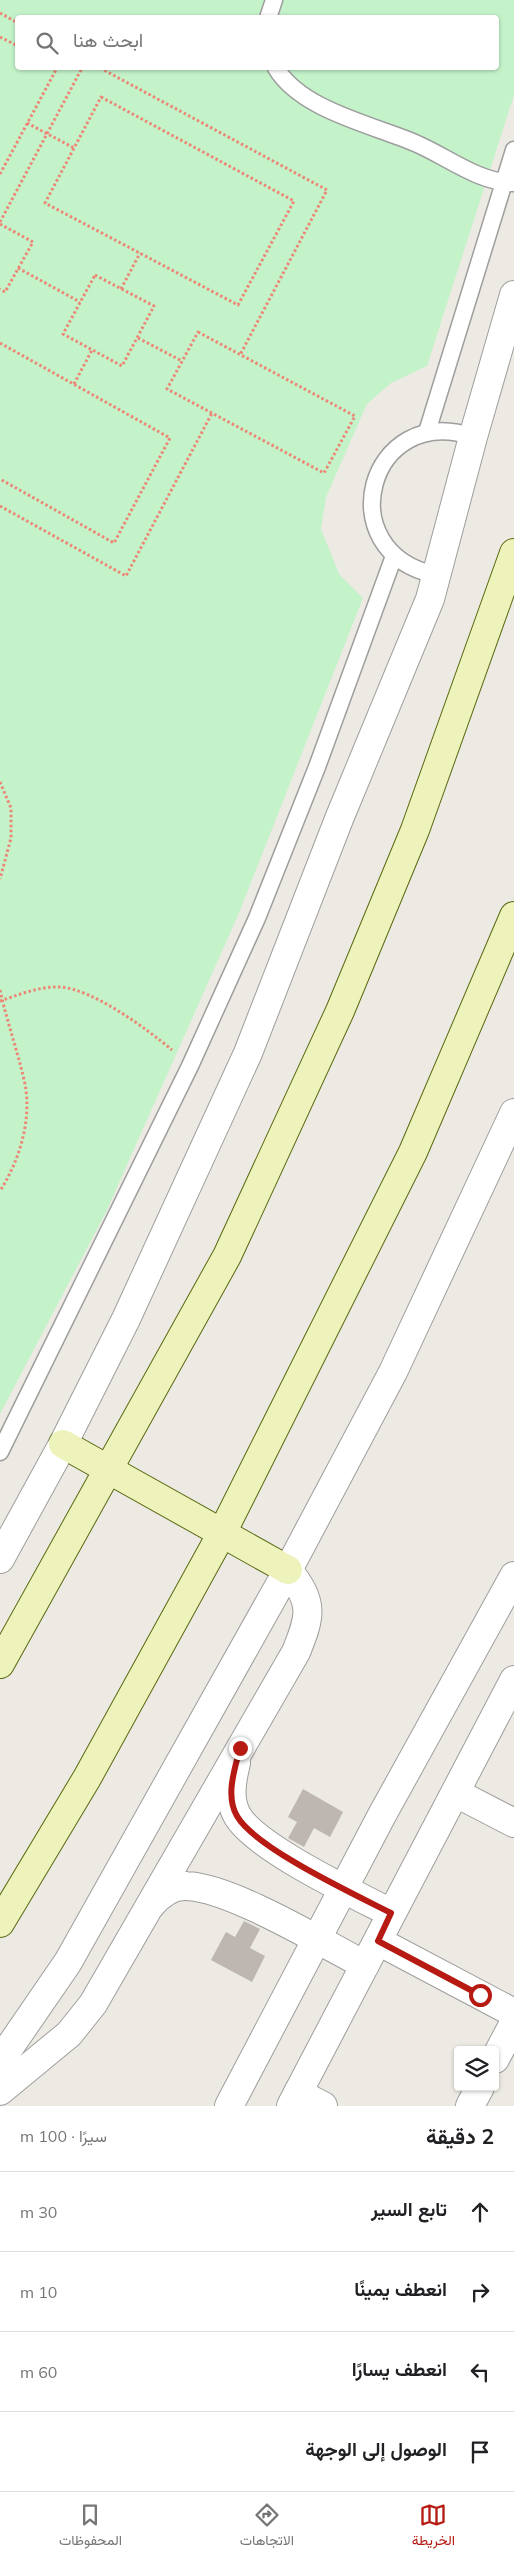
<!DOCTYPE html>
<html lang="ar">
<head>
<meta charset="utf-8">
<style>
	body { margin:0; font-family:Mulish,Vazirmatn,sans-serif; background:#f2f2f2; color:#202124; direction:rtl }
	.controls { position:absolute; right:15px; bottom:15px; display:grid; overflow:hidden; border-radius:5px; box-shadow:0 1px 4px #0004 }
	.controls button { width:45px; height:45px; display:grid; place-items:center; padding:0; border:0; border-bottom:1px solid #e0e0e0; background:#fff; color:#202124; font:25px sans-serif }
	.stop { position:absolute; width:15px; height:15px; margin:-11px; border:4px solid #b61a13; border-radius:50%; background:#fff }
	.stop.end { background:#b61a13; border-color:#fff; box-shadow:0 1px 5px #0008 }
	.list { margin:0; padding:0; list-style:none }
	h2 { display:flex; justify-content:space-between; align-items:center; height:65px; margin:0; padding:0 20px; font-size:21px }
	h2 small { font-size:16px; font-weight:400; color:#757577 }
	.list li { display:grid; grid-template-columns:32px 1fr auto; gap:15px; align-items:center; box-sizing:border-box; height:80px; padding:0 20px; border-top:1px solid #e0e0e0 }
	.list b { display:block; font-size:19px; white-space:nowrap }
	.list em { font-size:16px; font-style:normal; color:#757577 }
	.icon { flex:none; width:28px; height:28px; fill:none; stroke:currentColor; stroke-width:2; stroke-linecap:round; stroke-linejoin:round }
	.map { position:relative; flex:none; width:514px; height:2106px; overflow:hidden; direction:ltr }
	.search { position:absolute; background:#fff; box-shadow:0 1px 4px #0004; left:15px; right:15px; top:15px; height:55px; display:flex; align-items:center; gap:12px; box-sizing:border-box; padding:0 18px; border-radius:5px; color:#757577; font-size:19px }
	.sheet { height:385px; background:#fff }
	nav { display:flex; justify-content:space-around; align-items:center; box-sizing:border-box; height:70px; border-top:1px solid #e0e0e0; background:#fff; font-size:14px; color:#757577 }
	nav a { display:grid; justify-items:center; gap:2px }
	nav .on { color:#b61a13 }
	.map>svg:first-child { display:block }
</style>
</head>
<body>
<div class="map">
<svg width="514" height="2106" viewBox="0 0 514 2106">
	<rect width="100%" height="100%" fill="#edeae3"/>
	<path fill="#c4f3ca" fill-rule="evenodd" d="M 0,0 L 514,0 L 514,95 L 427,366 L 391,383 L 367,404 L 326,497 L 321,529 L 339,574 L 363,598 L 239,913 L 106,1212 L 0,1414 ZM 18,18 L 496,18 L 496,68 L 18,68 Z"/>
	<g fill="#bdb6b1">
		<path d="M 303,1789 L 343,1812 L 330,1837 L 314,1828 L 304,1847 L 288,1838 L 297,1822 L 288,1817 Z"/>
		<path d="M 244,1921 L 260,1929 L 250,1948 L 265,1956 L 252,1982 L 211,1960 L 226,1932 L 235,1937 Z"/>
	</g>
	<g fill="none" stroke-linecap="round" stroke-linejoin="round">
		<g stroke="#9e9e9e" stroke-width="19">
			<g id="lane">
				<path d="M 268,18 L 274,0"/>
				<path d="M 276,68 C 301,110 373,125 415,143 C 448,157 477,182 514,183"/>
				<path d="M 427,432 L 514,150"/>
				<path d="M 436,575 C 327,552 369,401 473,437"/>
				<path d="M 0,1452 L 190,1066 L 257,918 L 317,767 L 394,556"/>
			</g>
		</g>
		<g stroke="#9e9e9e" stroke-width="30">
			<g id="street">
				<path d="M 0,1559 L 63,1444 L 126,1319 L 248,1053 L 339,819 L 430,599 L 473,437 L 514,295"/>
				<path d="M 236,1763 C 232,1779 228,1799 237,1815 C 254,1847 356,1895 391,1913"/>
				<path d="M 456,1793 L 514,1823"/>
				<path d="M 151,1905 C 160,1894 172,1885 187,1886 C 232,1888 322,1943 365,1965"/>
				<path d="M 378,1941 L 514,2013"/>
				<path d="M 495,2059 L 514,2023"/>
				<path d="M 0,2061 L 68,1962 L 288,1570 L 393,1372 L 514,1113"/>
				<path d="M 0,2091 L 69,2034 L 93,2004 L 296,1652 C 311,1615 314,1603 288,1570"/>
				<path d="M 298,2093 L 323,2106"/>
				<path d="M 229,2106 L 382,1815 L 514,1576"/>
				<path d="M 291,2106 L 514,1680"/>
				<path d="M 470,2106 L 480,2087"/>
			</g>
		</g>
		<g stroke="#5b680f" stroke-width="30">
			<g id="secondary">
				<path d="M 63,1444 L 288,1570"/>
				<path d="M 0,1664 L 227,1256 L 340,1011 L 415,830 L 514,553"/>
				<path d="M 0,1923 L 87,1778 L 222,1533 L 413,1152 L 514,916"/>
			</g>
		</g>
		<g stroke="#ec8776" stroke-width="3" stroke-dasharray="2.5 2.5" stroke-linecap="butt">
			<path d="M 0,13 L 18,23"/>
			<path d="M 0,37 L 18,46"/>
			<path d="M 100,68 L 327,190 L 240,355"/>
			<path d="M 101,97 L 294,201 L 238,305 L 45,203 Z"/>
			<path d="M 27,123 L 74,148"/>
			<path d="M 0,174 L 57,68"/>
			<path d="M 0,222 L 82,68"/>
			<path d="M 0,224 L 33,242 L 5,292 L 0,289"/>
			<path d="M 18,268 L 80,302"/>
			<path d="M 95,275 L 154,306 L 122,366 L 63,334 Z"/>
			<path d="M 121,289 L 140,253"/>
			<path d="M 198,332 L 355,416 L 324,473 L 167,389 Z"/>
			<path d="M 138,338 L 182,361"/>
			<path d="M 0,343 L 170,438 L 114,543 L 0,479"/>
			<path d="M 74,384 L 92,350"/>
			<path d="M 0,506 L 126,576 L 212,413"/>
			<path d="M 0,782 L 11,808 L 11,838 L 0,879"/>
			<path d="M 0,990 C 7,1022 18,1052 25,1084 C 32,1121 19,1161 0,1191"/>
			<path d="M 0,1001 C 18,995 40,986 60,987 C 93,989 147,1029 172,1050"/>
		</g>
		<use href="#lane" stroke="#fff" stroke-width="16"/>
		<use href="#street" stroke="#fff" stroke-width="28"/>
		<use href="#secondary" stroke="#eef3bc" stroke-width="28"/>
	</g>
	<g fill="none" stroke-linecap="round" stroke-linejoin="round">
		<path stroke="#b61a13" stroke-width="6" d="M 240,1748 C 235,1769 225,1795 237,1816 C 255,1848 356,1895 391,1913 L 378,1941 L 480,1995"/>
	</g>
</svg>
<div class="controls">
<button><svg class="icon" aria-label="layers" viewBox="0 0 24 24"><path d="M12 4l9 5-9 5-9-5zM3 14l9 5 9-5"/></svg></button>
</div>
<div class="stop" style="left:480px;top:1995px"></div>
<div class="stop end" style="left:240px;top:1748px"></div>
<div class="search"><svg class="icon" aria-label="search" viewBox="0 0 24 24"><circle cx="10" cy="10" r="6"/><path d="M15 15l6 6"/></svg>ابحث هنا</div>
</div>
<section class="sheet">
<h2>2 دقيقة<small>سيرًا · 100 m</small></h2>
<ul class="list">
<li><svg class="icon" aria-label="ahead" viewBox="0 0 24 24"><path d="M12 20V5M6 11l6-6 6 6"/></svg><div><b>تابع السير</b></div><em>30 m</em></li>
<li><svg class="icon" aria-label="right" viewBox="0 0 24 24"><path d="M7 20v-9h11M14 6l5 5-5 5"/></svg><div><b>انعطف يمينًا</b></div><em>10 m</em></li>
<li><svg class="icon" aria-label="left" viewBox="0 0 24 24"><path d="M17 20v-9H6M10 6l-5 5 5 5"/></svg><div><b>انعطف يسارًا</b></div><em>60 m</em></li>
<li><svg class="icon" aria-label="arrive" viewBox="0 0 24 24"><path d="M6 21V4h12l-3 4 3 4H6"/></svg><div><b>الوصول إلى الوجهة</b></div></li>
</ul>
</section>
<nav>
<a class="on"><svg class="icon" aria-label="map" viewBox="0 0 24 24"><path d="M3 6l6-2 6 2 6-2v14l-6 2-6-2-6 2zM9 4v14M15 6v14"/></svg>الخريطة</a>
<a><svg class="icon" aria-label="directions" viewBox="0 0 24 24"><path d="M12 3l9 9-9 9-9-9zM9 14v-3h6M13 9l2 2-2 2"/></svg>الاتجاهات</a>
<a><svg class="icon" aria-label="saved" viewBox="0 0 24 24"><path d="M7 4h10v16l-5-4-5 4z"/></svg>المحفوظات</a>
</nav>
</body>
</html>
